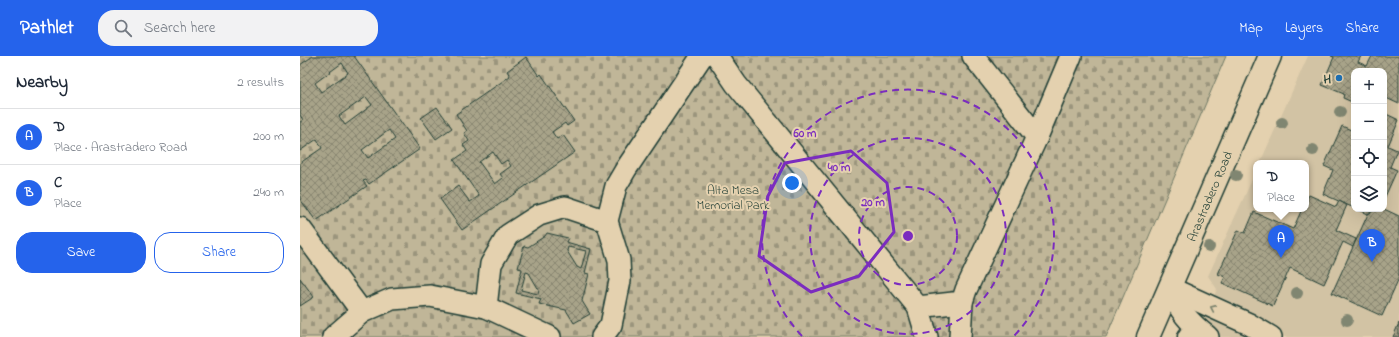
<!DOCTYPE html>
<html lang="en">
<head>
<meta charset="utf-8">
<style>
	body { margin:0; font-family:"Indie Flower",sans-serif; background:#f2f2f3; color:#1f2937 }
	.controls { position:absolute; right:12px; top:12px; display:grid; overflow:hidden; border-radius:8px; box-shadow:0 4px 16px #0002 }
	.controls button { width:36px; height:36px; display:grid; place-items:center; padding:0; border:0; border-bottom:1px solid #e0e1e3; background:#fff; color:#1f2937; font:20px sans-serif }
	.you { position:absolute; left:492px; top:127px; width:14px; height:14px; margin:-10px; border:3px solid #fff; border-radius:50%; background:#1a73e8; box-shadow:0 0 0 6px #1a73e833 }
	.badge { display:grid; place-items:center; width:26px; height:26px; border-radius:50%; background:#2563eb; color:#fff; font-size:13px; font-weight:700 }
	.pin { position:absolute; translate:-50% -33px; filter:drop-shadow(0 1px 2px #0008) }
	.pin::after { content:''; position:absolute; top:21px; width:14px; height:12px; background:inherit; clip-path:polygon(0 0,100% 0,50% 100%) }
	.popup { position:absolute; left:953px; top:104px; width:56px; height:52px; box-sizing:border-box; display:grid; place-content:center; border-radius:8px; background:#fff; filter:drop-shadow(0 1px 3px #0005); font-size:13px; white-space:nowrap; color:#747a83 }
	.popup b { font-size:15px; color:#1f2937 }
	.popup::after { content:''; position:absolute; left:50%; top:100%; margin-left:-8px; border:8px solid transparent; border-top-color:#fff }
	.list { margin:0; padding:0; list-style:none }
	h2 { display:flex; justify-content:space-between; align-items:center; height:52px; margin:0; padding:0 16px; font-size:17px }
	h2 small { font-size:13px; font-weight:400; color:#747a83 }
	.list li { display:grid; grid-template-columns:26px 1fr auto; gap:12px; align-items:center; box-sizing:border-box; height:56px; padding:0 16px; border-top:1px solid #e0e1e3 }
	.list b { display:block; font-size:15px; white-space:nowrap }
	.list p { margin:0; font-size:13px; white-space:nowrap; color:#747a83 }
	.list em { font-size:13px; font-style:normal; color:#747a83 }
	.actions { display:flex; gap:8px; padding:12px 16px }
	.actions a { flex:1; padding:9px 0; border:1px solid #2563eb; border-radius:16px; text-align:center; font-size:14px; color:#2563eb }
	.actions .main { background:#2563eb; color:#fff }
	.icon { flex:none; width:22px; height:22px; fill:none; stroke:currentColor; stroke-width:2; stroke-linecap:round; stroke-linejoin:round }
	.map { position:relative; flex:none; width:1099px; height:281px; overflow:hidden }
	header { display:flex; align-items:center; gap:24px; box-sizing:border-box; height:56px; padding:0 20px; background:#2563eb; color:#fff }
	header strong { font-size:19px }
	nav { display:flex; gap:22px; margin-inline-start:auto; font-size:14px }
	.search { width:280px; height:36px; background:#f2f2f3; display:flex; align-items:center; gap:10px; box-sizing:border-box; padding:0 14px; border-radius:16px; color:#747a83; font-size:15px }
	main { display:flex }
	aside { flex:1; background:#fff }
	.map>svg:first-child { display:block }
</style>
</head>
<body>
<header>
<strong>Pathlet</strong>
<div class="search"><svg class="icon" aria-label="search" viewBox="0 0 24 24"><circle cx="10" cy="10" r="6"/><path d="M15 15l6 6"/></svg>Search here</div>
<nav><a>Map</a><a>Layers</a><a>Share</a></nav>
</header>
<main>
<aside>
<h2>Nearby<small>2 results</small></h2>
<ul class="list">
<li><span class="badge">A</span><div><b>D</b><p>Place · Arastradero Road</p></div><em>200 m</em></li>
<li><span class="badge">B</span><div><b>C</b><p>Place</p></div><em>240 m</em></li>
</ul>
<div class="actions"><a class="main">Save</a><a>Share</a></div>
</aside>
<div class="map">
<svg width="1099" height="281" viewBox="0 0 1099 281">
	<defs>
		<pattern id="cemetery-stones" width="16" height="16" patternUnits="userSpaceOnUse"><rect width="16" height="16" fill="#c0b698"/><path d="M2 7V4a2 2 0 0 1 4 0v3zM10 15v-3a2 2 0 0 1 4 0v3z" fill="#9b957d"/></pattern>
		<pattern id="building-cross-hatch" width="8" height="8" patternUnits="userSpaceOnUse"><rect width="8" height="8" fill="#a8a389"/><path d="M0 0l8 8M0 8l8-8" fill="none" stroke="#888671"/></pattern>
	</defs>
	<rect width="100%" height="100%" fill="#e4d1af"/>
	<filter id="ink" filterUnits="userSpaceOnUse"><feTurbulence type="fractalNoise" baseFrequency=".025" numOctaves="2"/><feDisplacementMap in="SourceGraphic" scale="8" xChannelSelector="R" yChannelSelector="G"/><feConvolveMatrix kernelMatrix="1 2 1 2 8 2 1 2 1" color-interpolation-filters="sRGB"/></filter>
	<g filter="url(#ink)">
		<path fill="#d2c3a4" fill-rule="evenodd" d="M 1008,0 L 1099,0 L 1099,281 L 897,281 L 917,233 L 908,220 L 956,115 L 956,153 L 1006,153 L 1006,107 L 960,107 ZM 1054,15 L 1084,15 L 1084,153 L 1054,153 Z"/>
		<path fill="url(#cemetery-stones)" stroke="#707a66" d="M 0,0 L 926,0 L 806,281 L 0,281 Z"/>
		<g fill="url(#building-cross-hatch)" stroke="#1f3d34" fill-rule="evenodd">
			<path d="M 13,0 L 54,0 L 120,93 L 69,128 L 66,124 L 63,125 L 67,130 L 16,165 L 0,143 L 0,107 L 22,92 L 17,83 L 0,95 L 0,66 L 3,64 L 0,59 L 0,9 ZM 42,7 L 48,17 L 21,36 L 15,27 ZM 66,41 L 72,49 L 45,69 L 39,60 ZM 89,74 L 95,83 L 68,102 L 62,94 Z"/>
			<path d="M 1031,0 L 1061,0 L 1058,6 L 1067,10 L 1072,0 L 1099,0 L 1099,48 L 1084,41 L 1084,15 L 1054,15 L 1054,42 L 1052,46 L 1043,42 L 1044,38 L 1022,29 L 1034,1 Z"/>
			<path d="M 226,1 L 239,20 L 241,18 L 274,65 L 267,70 L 265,67 L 252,76 L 257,83 L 263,79 L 275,96 L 162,174 L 140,143 L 158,130 L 170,146 L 179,140 L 154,104 L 167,95 L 163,89 L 169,85 L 164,77 L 167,75 L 156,58 L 210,20 L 207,15 ZM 193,96 L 201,108 L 207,104 L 211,110 L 200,118 L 203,122 L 195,128 L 179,106 Z"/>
			<path d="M 137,51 L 152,72 L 136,83 L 121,62 Z"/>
			<path d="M 1084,57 L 1099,64 L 1088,90 L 1097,94 L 1090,111 L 1097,114 L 1084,143 Z"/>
			<path d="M 1054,66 L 1054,152 L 1023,138 L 1033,114 L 1024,110 L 1042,70 L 1051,74 Z"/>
			<path d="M 1009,139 L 1036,151 L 1039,145 L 1047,149 L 1036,174 L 1056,183 L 1053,191 L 1043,186 L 1024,228 L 990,212 L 973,250 L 922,227 L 925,221 L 918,218 L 938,174 L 945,177 L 954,156 L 993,173 L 1002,153 L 1006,153 L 1006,145 Z"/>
			<path d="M 1057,153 L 1077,153 L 1068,158 Z"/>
			<path d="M 1077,153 L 1084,153 L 1099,160 L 1099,222 L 1082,260 L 1032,237 L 1068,158 Z"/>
			<path d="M 247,177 L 268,182 L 266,186 L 291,193 L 285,217 L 289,218 L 282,245 L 290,258 L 274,267 L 266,254 L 239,248 L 241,243 L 216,237 L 222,213 L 218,212 L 224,190 L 228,191 L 245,180 ZM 268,191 L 286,195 L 281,213 L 277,211 L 267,195 ZM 226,216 L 229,217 L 239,234 L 238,238 L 221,234 Z"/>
			<path d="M 0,222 L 14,241 L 0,250 Z"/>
			<path d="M 1099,267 L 1099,281 L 1093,281 Z"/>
		</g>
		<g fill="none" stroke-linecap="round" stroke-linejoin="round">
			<g stroke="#1f3d34" stroke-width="24">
				<g id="minor">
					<path d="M 417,0 L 436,28 L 618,251 L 662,246 L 666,234 L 737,81 L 771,0"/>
					<path d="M 673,0 L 737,81"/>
					<path d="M 0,172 L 62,256"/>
					<path d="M 870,232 L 949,268 L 971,281"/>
					<path d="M 870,232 C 879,255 889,266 908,281"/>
					<path d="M 618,251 L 627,281"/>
					<path d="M 33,281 L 62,256 L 92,243 L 130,240 L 186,251"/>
					<path d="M 250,281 L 186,251 L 191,208 L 208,179 L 239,159 L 265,151 L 307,165"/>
					<path d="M 302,281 L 311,269 L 320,225 L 319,204 L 307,165 L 316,130 L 326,113 L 402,0"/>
					<path d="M 660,281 L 662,246"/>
				</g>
			</g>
			<g stroke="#1f3d34" stroke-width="25">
				<g id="major">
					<path d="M 848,281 L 970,0"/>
					<path d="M 889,281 L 893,281"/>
				</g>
			</g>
			<use href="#minor" stroke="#e4d1af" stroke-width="21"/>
			<use href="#major" stroke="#e4d1af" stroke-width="22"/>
		</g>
		<g fill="#808671">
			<circle cx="1040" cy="56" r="6"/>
			<circle cx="982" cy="67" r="6"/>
			<circle cx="1013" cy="94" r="6"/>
			<circle cx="936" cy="119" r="6"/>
			<circle cx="909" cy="191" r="6"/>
			<circle cx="997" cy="237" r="6"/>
			<circle cx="1047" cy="264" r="6"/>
		</g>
		<defs><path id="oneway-chevron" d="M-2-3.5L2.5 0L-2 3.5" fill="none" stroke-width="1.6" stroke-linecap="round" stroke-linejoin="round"/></defs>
		<use stroke="#78806b" href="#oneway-chevron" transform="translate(913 252) rotate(-156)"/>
	</g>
	<path fill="none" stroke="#7b2cbf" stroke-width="3" stroke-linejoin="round" d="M 551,95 L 587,127 L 594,176 L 559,220 L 511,236 L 459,200 L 468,140 L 485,107 Z"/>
	<g fill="none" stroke="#7b2cbf" stroke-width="2" stroke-dasharray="7 5">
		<circle cx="608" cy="180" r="49"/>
		<circle cx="608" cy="180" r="98"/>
		<path d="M502 280A146 146 0 1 1 714 280"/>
	</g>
	<circle fill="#1f6fb2" stroke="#e4d1af" stroke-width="1.5" cx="1039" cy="22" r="4"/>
	<g text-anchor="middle" stroke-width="4" stroke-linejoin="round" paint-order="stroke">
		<g font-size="13" font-weight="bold" fill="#1f3d34" stroke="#e4d1af" text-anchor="end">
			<text x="1031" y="27">H</text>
		</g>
		<g font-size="13" fill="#2f493e" stroke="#e4d1af">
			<text x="433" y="138">Alta Mesa<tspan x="433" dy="15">Memorial Park</tspan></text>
		</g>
		<g font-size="13" fill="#1f3d34" stroke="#e4d1af">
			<text transform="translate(909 140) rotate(-67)" y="5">Arastradero Road</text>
		</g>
	</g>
	<circle cx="608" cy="180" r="6" fill="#7b2cbf" stroke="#e4d1af" stroke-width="2"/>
	<g font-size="12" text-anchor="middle" font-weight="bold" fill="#7b2cbf" stroke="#e4d1af" stroke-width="4" stroke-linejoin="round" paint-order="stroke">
		<text x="505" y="81">60 m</text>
		<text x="539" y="115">40 m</text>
		<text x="573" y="150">20 m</text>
	</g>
</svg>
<div class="controls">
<button>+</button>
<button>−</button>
<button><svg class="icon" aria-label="locate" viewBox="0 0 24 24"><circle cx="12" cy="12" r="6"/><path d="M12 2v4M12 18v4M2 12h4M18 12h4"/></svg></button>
<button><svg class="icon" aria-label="layers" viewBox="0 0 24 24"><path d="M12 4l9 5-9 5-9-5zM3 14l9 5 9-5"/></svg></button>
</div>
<div class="you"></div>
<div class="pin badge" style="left:981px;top:202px">A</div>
<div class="popup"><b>D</b>Place</div>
<div class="pin badge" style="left:1072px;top:206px">B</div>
</div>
</main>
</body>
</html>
